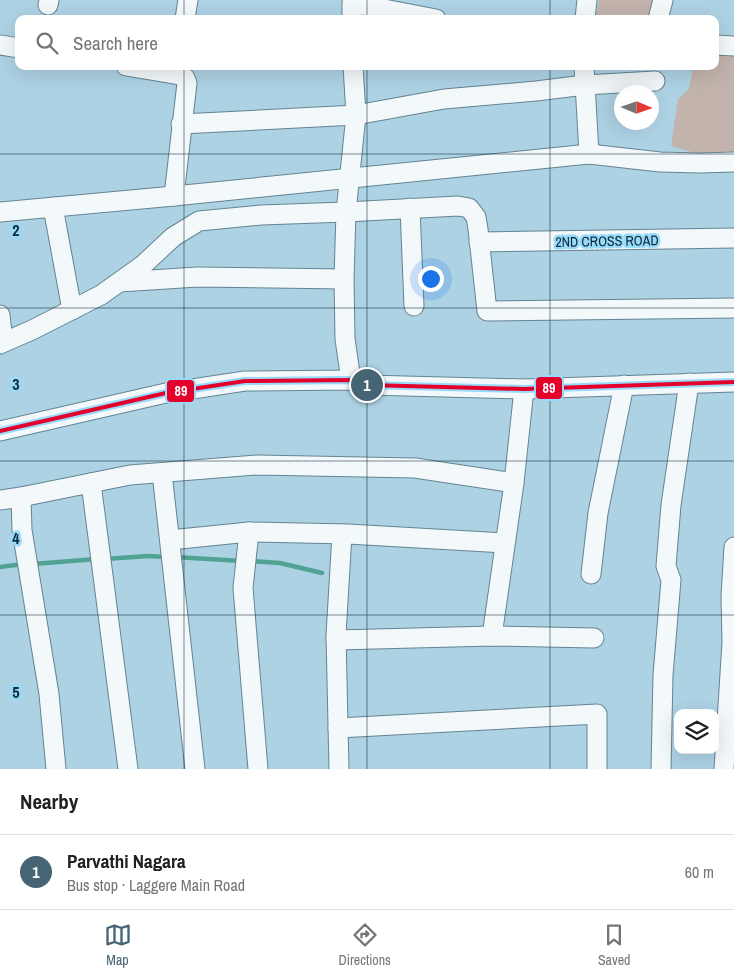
<!DOCTYPE html>
<html lang="en">
<head>
<meta charset="utf-8">
<style>
	body { margin:0; font-family:"Archivo Narrow",sans-serif; background:#f2f2f2; color:#202124 }
	.controls { position:absolute; right:15px; bottom:15px; display:grid; overflow:hidden; border-radius:10px; box-shadow:0 5px 20px #0002 }
	.controls button { width:45px; height:45px; display:grid; place-items:center; padding:0; border:0; border-bottom:1px solid #e0e0e0; background:#fff; color:#202124; font:25px sans-serif }
	.compass { position:absolute; left:614px; top:85px; width:45px; height:45px; border-radius:50%; background:#fff; box-shadow:0 5px 20px #0002; rotate:92deg }
	.you { position:absolute; left:430px; top:278px; width:18px; height:18px; margin:-12px; border:4px solid #fff; border-radius:50%; background:#1a73e8; box-shadow:0 0 0 8px #1a73e833 }
	.badge { display:grid; place-items:center; width:32px; height:32px; border-radius:50%; background:#466574; color:#fff; font-size:16px; font-weight:700 }
	.pin { position:absolute; translate:-50% -50%; border:2px solid #fff; box-shadow:0 1px 5px #0006 }
	.list { margin:0; padding:0; list-style:none }
	h2 { display:flex; justify-content:space-between; align-items:center; height:65px; margin:0; padding:0 20px; font-size:21px }
	h2 small { font-size:16px; font-weight:400; color:#757577 }
	.list li { display:grid; grid-template-columns:32px 1fr auto; gap:15px; align-items:center; box-sizing:border-box; height:75px; padding:0 20px; border-top:1px solid #e0e0e0 }
	.list b { display:block; font-size:19px; white-space:nowrap }
	.list p { margin:0; font-size:16px; white-space:nowrap; color:#757577 }
	.list em { font-size:16px; font-style:normal; color:#757577 }
	.icon { flex:none; width:28px; height:28px; fill:none; stroke:currentColor; stroke-width:2; stroke-linecap:round; stroke-linejoin:round }
	.map { position:relative; flex:none; width:734px; height:769px; overflow:hidden }
	.search { position:absolute; background:#fff; box-shadow:0 5px 20px #0002; left:15px; right:15px; top:15px; height:55px; display:flex; align-items:center; gap:12px; box-sizing:border-box; padding:0 18px; border-radius:10px; color:#757577; font-size:19px }
	.sheet { height:140px; background:#fff }
	nav { display:flex; justify-content:space-around; align-items:center; box-sizing:border-box; height:70px; border-top:1px solid #e0e0e0; background:#fff; font-size:14px; color:#757577 }
	nav a { display:grid; justify-items:center; gap:2px }
	nav .on { color:#466574 }
	.map>svg:first-child { display:block }
</style>
</head>
<body>
<div class="map">
<svg width="734" height="769" viewBox="0 0 734 769">
	<rect width="100%" height="100%" fill="#add2e4"/>
	<g fill="#c2b4ac">
		<path d="M 599,0 L 655,0 L 651,19 L 595,19 Z"/>
		<path d="M 715,54 L 734,54 L 734,156 L 712,158 L 671,146 L 678,99 L 689,89 L 693,66 L 715,66 Z"/>
	</g>
	<g fill="none" stroke-linecap="round" stroke-linejoin="round">
		<g stroke="#50a293" stroke-width="4.5">
			<path d="M 175,557 L 242,561"/>
			<path d="M 105,559 L 148,556 L 167,557"/>
			<path d="M 250,561 L 280,563 L 322,573"/>
			<path d="M 33,564 L 97,559"/>
			<path d="M 0,567 L 23,564"/>
		</g>
		<g stroke="#648491" stroke-width="21">
			<g id="minor">
				<path d="M 48,5 L 49,0"/>
				<path d="M 185,19 L 188,0"/>
				<path d="M 352,19 L 352,3 L 436,19"/>
				<path d="M 585,19 L 587,0"/>
				<path d="M 658,19 L 663,0"/>
				<path d="M 0,45 L 19,48"/>
				<path d="M 715,45 L 734,46"/>
				<path d="M 126,66 L 180,75 L 185,78 L 187,83 L 174,196"/>
				<path d="M 584,66 L 589,154"/>
				<path d="M 181,124 L 356,115 L 444,99 L 536,91 L 585,85 L 655,81"/>
				<path d="M 53,207 L 72,310"/>
				<path d="M 410,208 L 414,306"/>
				<path d="M 0,212 L 174,196 L 589,154 L 660,162 L 700,163 L 734,162"/>
				<path d="M 479,242 L 734,238"/>
				<path d="M 120,282 L 197,277 L 344,279"/>
				<path d="M 0,315 L 3,342"/>
				<path d="M 0,344 L 32,330 L 101,295 L 143,265 L 173,237 L 199,221 L 261,215 L 346,212 L 458,206 L 469,208 L 476,217 L 478,229 L 487,311 L 734,308"/>
				<path d="M 351,380 L 345,339 L 344,279 L 346,212 L 356,115 L 353,66"/>
				<path d="M 0,431 L 166,393 L 245,381 L 351,380 L 367,385 L 524,389 L 734,382"/>
				<path d="M 162,473 L 195,769"/>
				<path d="M 91,483 L 128,769"/>
				<path d="M 21,497 L 22,530 L 49,694 L 56,769"/>
				<path d="M 0,500 L 21,497 L 130,475 L 257,465 L 415,468 L 514,483"/>
				<path d="M 249,532 L 243,588 L 258,769"/>
				<path d="M 170,540 L 249,532 L 348,534 L 505,543"/>
				<path d="M 591,574 L 598,513 L 624,385"/>
				<path d="M 492,636 L 514,483 L 524,389"/>
				<path d="M 336,640 L 492,636 L 594,638"/>
				<path d="M 338,728 L 597,714 L 597,769"/>
				<path d="M 339,769 L 336,635 L 342,534"/>
				<path d="M 661,769 L 663,675 L 671,580 L 666,566 L 671,505 L 689,383"/>
				<path d="M 724,769 L 732,642 L 731,596 L 734,547"/>
			</g>
		</g>
		<use href="#minor" stroke="#f3f8fb" stroke-width="19"/>
		<g stroke="#97dafa" stroke-width="8">
			<path id="bus-1" d="M 0,431 L 166,393 L 245,381 L 351,380 L 367,385 L 524,389 L 734,382"/>
		</g>
		<use href="#bus-1" stroke="#e4002b" stroke-width="4"/>
	</g>
	<path fill="none" stroke="#0f2b37" stroke-width="1" stroke-opacity="0.55" d="M 184,0 L 184,19M 367,0 L 367,19M 550,0 L 550,19M 184,66 L 184,769M 367,66 L 367,769M 550,66 L 550,769M 0,154 L 734,154M 0,308 L 734,308M 0,461 L 734,461M 0,615 L 734,615"/>
	<g text-anchor="middle" stroke-width="5" stroke-linejoin="round" paint-order="stroke">
		<g font-size="14" fill="#0f2b37" stroke="#97dafa">
			<text transform="translate(607 241) rotate(-1)" y="5">2ND CROSS ROAD</text>
		</g>
	</g>
	<g font-size="16" text-anchor="middle" font-weight="bold" fill="#0f2b37" stroke="#97dafa" stroke-width="5" stroke-linejoin="round" paint-order="stroke">
		<text x="16" y="236">2</text>
		<text x="16" y="390">3</text>
		<text x="16" y="544">4</text>
		<text x="16" y="698">5</text>
	</g>
	<g stroke="#97dafa" stroke-width="2">
		<rect x="535" y="376" width="28" height="24" rx="5" fill="#e4002b"/>
		<rect x="166" y="379" width="29" height="24" rx="5" fill="#e4002b"/>
	</g>
	<g font-size="14" text-anchor="middle" font-weight="bold" fill="#fff">
		<text x="549" y="393">89</text>
		<text x="181" y="396">89</text>
	</g>
</svg>
<div class="controls">
<button><svg class="icon" aria-label="layers" viewBox="0 0 24 24"><path d="M12 4l9 5-9 5-9-5zM3 14l9 5 9-5"/></svg></button>
</div>
<svg class="compass" viewBox="-18 -18 36 36"><path d="M0-13l5 13h-10z" fill="#e53935"/><path d="M0 13l5-13h-10z" fill="#757577"/></svg>
<div class="you"></div>
<div class="pin badge" style="left:367px;top:385px">1</div>
<div class="search"><svg class="icon" aria-label="search" viewBox="0 0 24 24"><circle cx="10" cy="10" r="6"/><path d="M15 15l6 6"/></svg>Search here</div>
</div>
<section class="sheet">
<h2>Nearby<small></small></h2>
<ul class="list">
<li><span class="badge">1</span><div><b>Parvathi Nagara</b><p>Bus stop · Laggere Main Road</p></div><em>60 m</em></li>
</ul>
</section>
<nav>
<a class="on"><svg class="icon" aria-label="map" viewBox="0 0 24 24"><path d="M3 6l6-2 6 2 6-2v14l-6 2-6-2-6 2zM9 4v14M15 6v14"/></svg>Map</a>
<a><svg class="icon" aria-label="directions" viewBox="0 0 24 24"><path d="M12 3l9 9-9 9-9-9zM9 14v-3h6M13 9l2 2-2 2"/></svg>Directions</a>
<a><svg class="icon" aria-label="saved" viewBox="0 0 24 24"><path d="M7 4h10v16l-5-4-5 4z"/></svg>Saved</a>
</nav>
</body>
</html>
